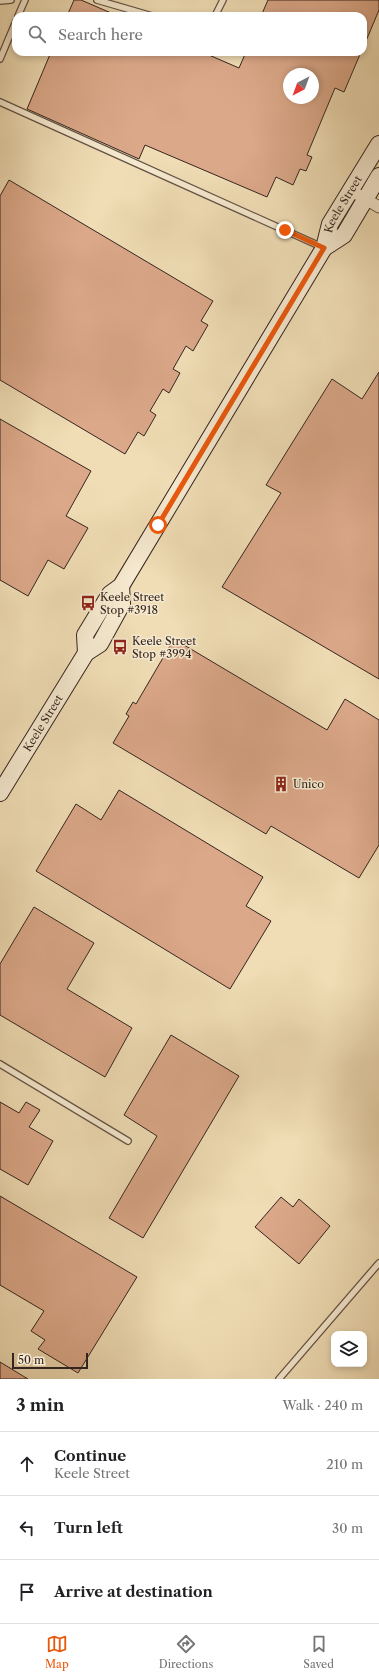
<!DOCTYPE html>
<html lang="en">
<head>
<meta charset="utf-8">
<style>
	body { margin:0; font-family:"Libre Caslon Text",serif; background:#f6f6f6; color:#202124 }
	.controls { position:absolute; right:12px; bottom:12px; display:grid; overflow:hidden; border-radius:8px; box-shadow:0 2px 6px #0003 }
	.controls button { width:36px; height:36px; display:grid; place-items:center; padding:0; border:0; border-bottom:1px solid #e0e0e0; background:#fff; color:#202124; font:20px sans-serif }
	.compass { position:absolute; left:283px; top:68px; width:36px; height:36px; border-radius:50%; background:#fff; box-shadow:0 2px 6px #0003; rotate:221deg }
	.scale { position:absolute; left:12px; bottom:10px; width:76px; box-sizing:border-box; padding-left:4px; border:2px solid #352520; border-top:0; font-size:11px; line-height:14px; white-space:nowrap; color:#352520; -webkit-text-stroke:3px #f5e9cf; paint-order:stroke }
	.stop { position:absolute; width:12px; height:12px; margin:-9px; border:3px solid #ea580c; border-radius:50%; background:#fff }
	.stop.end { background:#ea580c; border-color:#fff; box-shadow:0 1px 4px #0008 }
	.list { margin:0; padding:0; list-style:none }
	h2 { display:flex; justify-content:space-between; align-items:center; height:52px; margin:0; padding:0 16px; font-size:17px }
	h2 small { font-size:13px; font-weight:400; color:#757577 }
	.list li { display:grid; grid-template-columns:26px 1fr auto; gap:12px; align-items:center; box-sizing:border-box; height:64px; padding:0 16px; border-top:1px solid #e0e0e0 }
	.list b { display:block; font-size:15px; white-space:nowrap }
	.list p { margin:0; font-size:13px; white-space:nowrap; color:#757577 }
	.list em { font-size:13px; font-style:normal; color:#757577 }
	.icon { flex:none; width:22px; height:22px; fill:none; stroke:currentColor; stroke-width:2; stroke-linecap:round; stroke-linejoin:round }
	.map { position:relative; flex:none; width:379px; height:1379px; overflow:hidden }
	.search { position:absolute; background:#fff; box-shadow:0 2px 6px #0003; left:12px; right:12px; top:12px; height:44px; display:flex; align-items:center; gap:10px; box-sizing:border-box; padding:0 14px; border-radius:12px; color:#757577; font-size:15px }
	.sheet { height:244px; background:#fff }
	nav { display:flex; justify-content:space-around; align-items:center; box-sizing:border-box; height:56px; border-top:1px solid #e0e0e0; background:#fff; font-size:11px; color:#757577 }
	nav a { display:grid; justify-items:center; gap:2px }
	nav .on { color:#ea580c }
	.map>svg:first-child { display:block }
</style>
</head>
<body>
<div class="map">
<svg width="379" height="1379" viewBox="0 0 379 1379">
	<rect width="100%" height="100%" fill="#f0ddb5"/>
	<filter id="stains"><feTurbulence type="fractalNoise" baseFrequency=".005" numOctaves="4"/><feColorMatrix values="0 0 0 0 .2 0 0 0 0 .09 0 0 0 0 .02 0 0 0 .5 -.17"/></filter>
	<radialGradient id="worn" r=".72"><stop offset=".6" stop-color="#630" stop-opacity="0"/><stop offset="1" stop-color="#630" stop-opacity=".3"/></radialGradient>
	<g fill="#dba889" stroke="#352520" fill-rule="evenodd">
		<path d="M 74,0 L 81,0 L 118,16 L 67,16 Z"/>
		<path d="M 268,0 L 379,0 L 379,10 L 363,48 L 363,16 L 261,16 Z"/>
		<path d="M 51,52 L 202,52 L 239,68 L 246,52 L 361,52 L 344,92 L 335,88 L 307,155 L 312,157 L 306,171 L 300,169 L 293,185 L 276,177 L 267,197 L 145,145 L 139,159 L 27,109 ZM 289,74 L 313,74 L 313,98 L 289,98 Z"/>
		<path d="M 9,180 L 213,301 L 201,321 L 208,325 L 193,351 L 186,346 L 173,369 L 180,373 L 169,393 L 163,389 L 150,411 L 156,415 L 144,436 L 138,432 L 125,454 L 0,380 L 0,196 Z"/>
		<path d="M 379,372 L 379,679 L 222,587 L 281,493 L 266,485 L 332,379 L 362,399 Z"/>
		<path d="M 0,419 L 91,471 L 66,516 L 88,528 L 64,569 L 48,560 L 28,596 L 0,580 Z"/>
		<path d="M 174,639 L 327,730 L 345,699 L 379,720 L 379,845 L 359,878 L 271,826 L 266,834 L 113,743 L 129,716 L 126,714 L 133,702 L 136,704 Z"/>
		<path d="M 119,790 L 263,877 L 246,906 L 271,921 L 230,989 L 36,871 L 76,804 L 101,820 Z"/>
		<path d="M 34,907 L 94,943 L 67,989 L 132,1028 L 105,1077 L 0,1015 L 0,964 Z"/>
		<path d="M 171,1035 L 239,1076 L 143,1238 L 109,1218 L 157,1136 L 124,1115 Z"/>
		<path d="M 0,1102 L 19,1113 L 26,1102 L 40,1110 L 29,1127 L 53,1141 L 28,1185 L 0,1169 Z"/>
		<path d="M 0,1196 L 137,1277 L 78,1373 L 38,1349 L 45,1340 L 31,1331 L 44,1311 L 0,1285 Z"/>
		<path d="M 281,1197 L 293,1207 L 299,1199 L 330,1226 L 299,1264 L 255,1227 Z"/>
		<path d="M 0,1362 L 28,1379 L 0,1379 Z"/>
	</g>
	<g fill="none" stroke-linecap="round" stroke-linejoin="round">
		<g stroke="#645345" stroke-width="8">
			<g id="service">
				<path d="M 97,0 L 152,16"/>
				<path d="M 0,1 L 11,0"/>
				<path d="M 18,16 L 25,0"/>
				<path d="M 215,16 L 223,0"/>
				<path d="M 0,59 L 16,21"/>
				<path d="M 0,102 L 322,247"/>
				<path d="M 0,1064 L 128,1141"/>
				<path d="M 279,1379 L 379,1263"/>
			</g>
		</g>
		<g stroke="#645345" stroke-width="13">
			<path id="minor" d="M 350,190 L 379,207"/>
		</g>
		<g stroke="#352520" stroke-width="18">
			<g id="secondary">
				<path d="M 324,248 L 344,235 L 379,176"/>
				<path id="s1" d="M 86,653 L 85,635 L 110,594 L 121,586 L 324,248 L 330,224 L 379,144"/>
				<path id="s2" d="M 0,793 L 86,653 L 100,644 L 122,604 L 121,586"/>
			</g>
		</g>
		<use href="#service" stroke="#f5e9cf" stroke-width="5.5"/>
		<use href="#minor" stroke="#f5e9cf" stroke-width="11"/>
		<use href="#secondary" stroke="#f5e9cf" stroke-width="16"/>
	</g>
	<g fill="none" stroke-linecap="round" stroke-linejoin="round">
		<path stroke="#ea580c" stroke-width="5" d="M 158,525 L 324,248 L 285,230"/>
	</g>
	<defs>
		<g id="bus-bare" transform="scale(1.2)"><path d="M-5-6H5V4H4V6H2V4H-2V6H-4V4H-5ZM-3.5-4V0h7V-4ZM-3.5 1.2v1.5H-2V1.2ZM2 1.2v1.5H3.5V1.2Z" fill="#8f2418" stroke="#f5e9cf" stroke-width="2.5" paint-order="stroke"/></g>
		<g id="building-bare" transform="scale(1.2)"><path d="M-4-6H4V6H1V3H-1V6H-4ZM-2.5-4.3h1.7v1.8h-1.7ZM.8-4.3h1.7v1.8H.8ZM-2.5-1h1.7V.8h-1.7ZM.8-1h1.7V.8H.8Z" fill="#8f2418" stroke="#f5e9cf" stroke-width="2.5" paint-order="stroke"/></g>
	</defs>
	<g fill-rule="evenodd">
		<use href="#bus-bare" x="88" y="603"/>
		<use href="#bus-bare" x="120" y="647"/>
		<use href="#building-bare" x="281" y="784"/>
	</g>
	<g text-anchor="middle" stroke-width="3" stroke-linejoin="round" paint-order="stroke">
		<g font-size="11" fill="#352520" stroke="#f5e9cf">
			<text dy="4" stroke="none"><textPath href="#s1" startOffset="522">Keele Street</textPath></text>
			<text dy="4" stroke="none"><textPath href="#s2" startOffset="82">Keele Street</textPath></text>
		</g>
		<g font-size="11" fill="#352520" stroke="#f5e9cf" text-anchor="start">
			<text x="100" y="601">Keele Street<tspan x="100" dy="13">Stop #3918</tspan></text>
			<text x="132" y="645">Keele Street<tspan x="132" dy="13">Stop #3994</tspan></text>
			<text x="293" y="788">Unico</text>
		</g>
	</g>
	<rect width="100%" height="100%" filter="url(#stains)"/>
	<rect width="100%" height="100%" fill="url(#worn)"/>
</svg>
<div class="controls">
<button><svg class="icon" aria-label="layers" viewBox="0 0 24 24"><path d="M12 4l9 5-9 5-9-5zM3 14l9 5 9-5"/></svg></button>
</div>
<svg class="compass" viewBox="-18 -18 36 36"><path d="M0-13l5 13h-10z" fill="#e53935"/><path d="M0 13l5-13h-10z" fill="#757577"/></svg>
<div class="scale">50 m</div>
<div class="stop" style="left:158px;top:525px"></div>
<div class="stop end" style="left:285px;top:230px"></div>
<div class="search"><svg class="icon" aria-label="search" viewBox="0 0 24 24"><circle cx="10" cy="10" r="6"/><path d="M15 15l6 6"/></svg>Search here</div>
</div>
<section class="sheet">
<h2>3 min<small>Walk · 240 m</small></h2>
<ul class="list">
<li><svg class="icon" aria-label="ahead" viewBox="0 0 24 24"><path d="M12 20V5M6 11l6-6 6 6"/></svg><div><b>Continue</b><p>Keele Street</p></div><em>210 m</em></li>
<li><svg class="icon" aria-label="left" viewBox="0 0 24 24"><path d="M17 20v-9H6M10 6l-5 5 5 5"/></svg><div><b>Turn left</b></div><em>30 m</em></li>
<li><svg class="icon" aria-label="arrive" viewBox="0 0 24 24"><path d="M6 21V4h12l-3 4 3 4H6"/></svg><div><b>Arrive at destination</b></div></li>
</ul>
</section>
<nav>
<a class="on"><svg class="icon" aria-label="map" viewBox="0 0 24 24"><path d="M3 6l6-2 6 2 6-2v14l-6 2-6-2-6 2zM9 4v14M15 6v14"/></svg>Map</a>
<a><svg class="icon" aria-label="directions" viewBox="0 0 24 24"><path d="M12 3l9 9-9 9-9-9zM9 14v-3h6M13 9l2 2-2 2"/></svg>Directions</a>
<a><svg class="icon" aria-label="saved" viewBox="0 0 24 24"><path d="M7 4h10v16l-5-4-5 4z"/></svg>Saved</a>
</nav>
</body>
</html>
